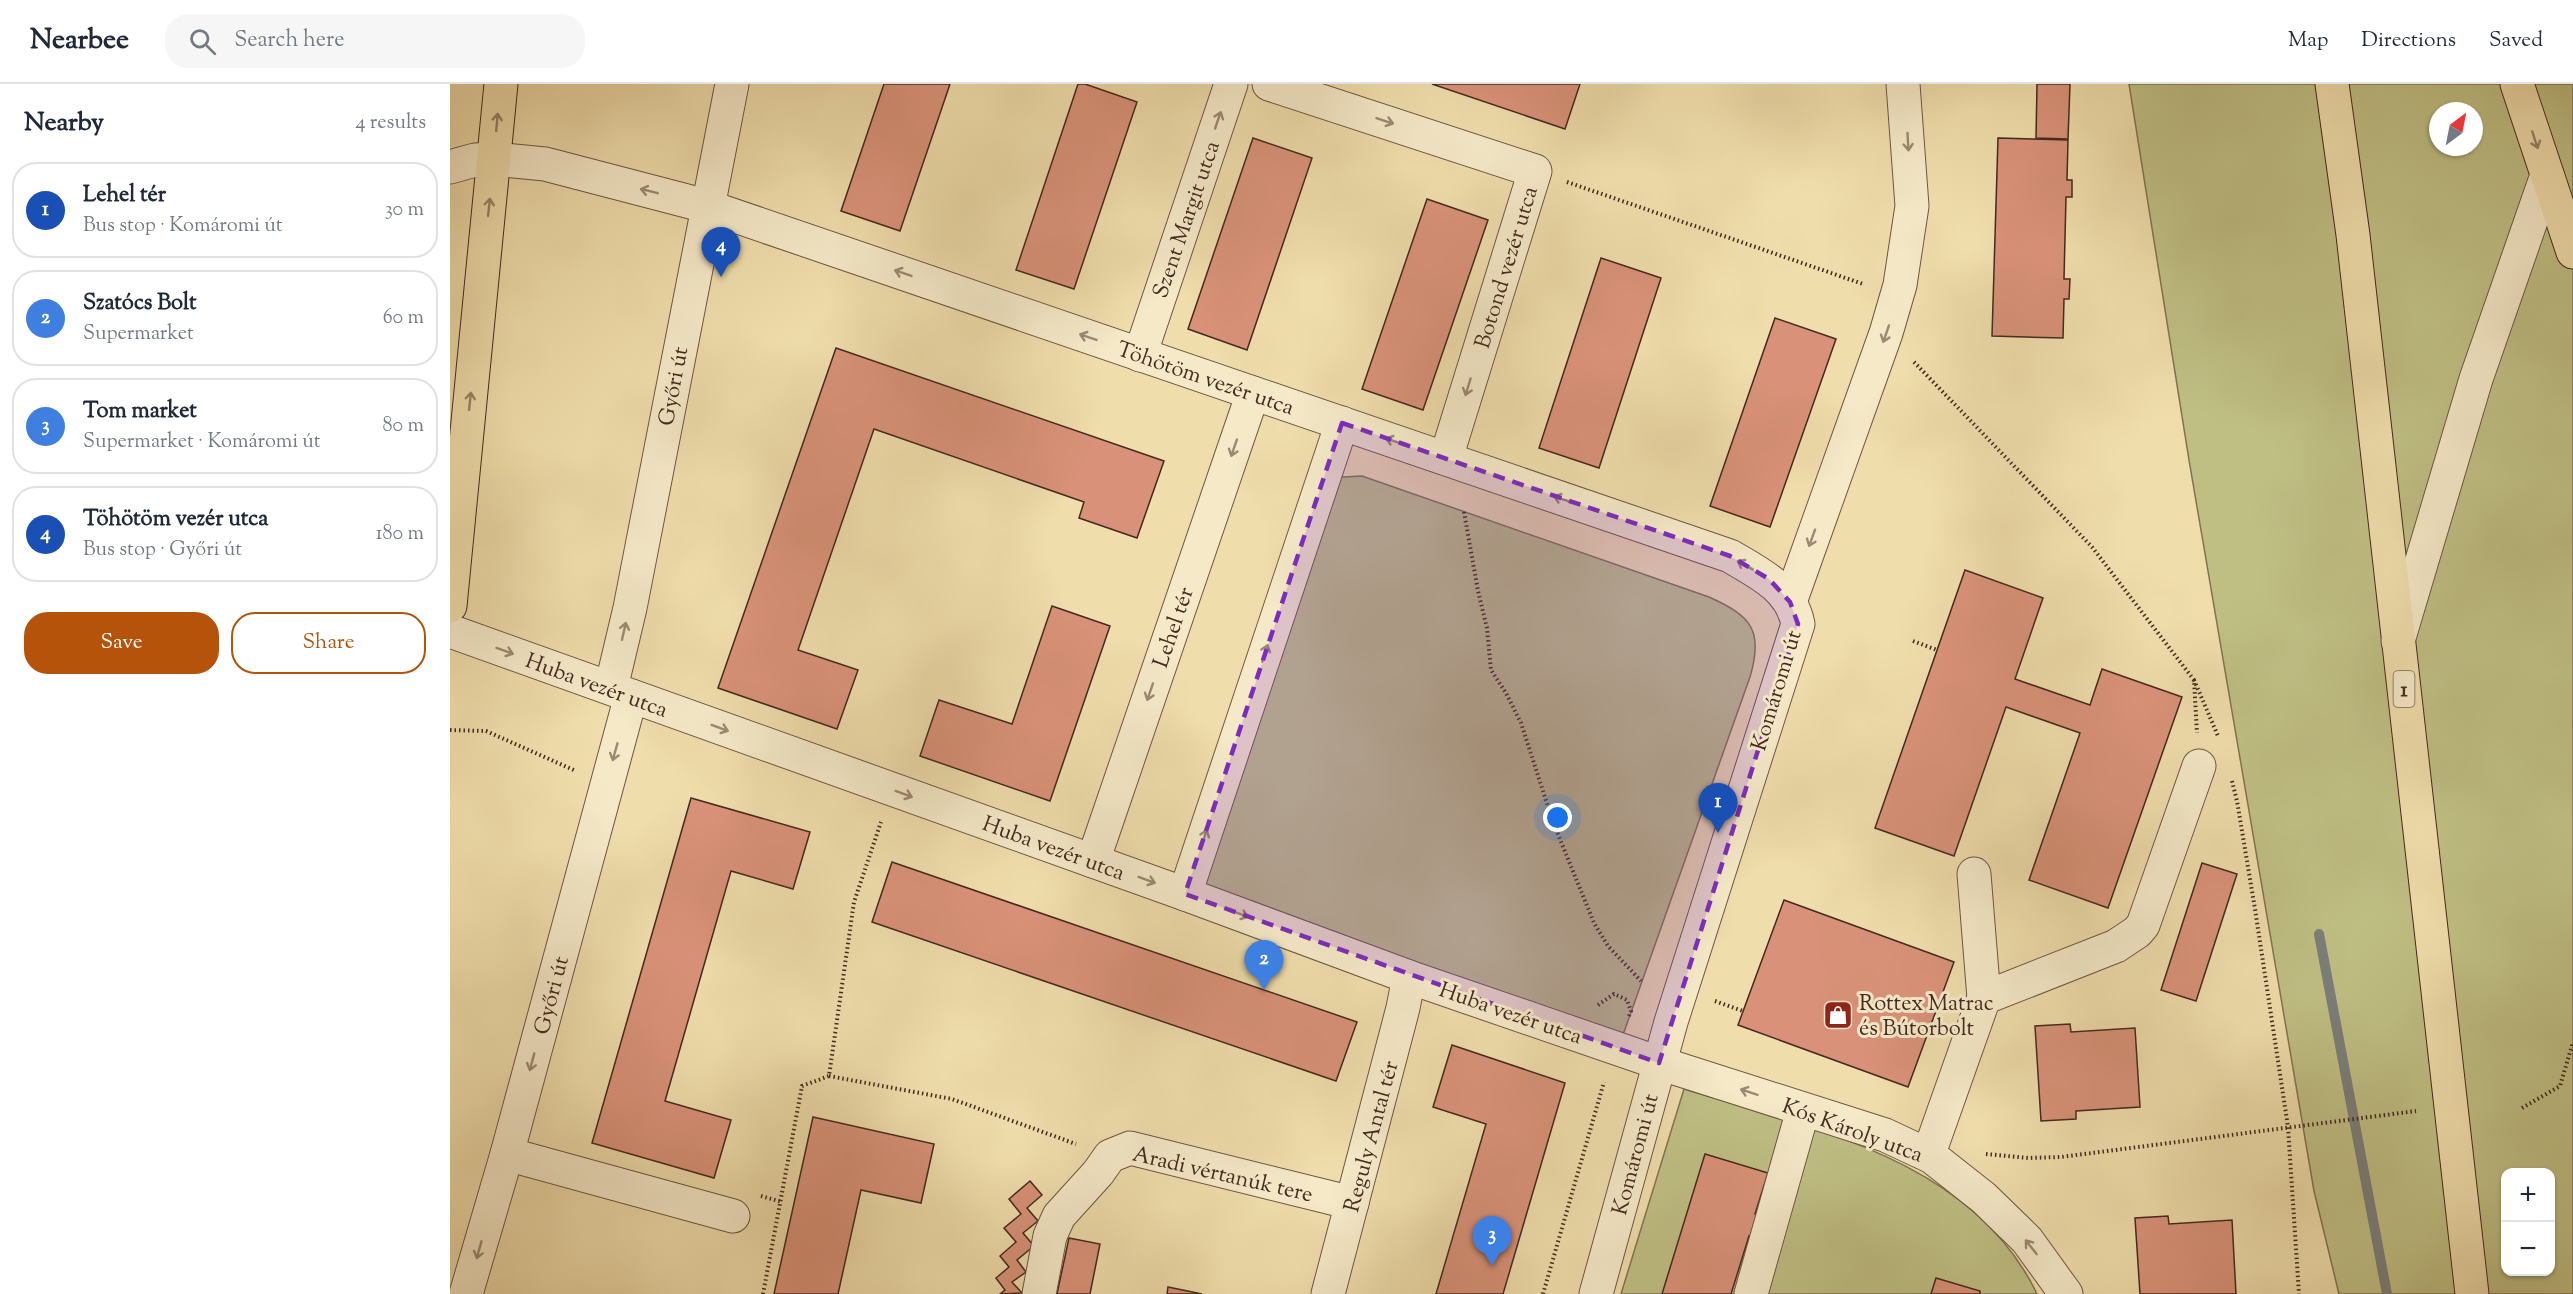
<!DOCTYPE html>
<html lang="en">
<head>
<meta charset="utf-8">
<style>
	body { margin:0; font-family:"Sorts Mill Goudy",serif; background:#f6f6f7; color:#1f2937 }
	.controls { position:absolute; right:18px; bottom:18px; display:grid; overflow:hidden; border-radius:12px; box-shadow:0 2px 4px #0004 }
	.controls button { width:54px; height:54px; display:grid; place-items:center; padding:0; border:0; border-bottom:2px solid #e0e1e3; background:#fff; color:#1f2937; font:30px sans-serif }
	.compass { position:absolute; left:1979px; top:18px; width:54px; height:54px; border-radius:50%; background:#fff; box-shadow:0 2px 4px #0004; rotate:32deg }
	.you { position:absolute; left:1108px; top:734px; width:21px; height:21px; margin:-15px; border:4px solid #fff; border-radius:50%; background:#1a73e8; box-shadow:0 0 0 9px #1a73e833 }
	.badge { display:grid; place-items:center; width:39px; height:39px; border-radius:50%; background:#b45309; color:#fff; font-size:20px; font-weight:700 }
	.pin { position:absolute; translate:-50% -50px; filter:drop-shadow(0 2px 3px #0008) }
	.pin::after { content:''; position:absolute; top:32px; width:21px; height:18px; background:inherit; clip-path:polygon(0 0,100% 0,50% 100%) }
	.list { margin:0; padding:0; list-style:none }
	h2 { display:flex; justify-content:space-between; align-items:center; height:78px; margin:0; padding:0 24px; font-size:26px }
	h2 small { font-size:20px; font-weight:400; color:#747a83 }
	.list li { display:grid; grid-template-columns:39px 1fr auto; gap:18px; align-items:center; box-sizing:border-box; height:96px; margin:0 12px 12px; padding:0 12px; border:2px solid #e0e1e3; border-radius:24px }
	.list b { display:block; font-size:22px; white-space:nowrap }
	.list p { margin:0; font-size:20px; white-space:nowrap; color:#747a83 }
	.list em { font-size:20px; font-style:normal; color:#747a83 }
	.actions { display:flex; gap:12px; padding:18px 24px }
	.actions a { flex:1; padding:14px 0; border:2px solid #b45309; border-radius:24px; text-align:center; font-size:21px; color:#b45309 }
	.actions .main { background:#b45309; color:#fff }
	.icon { flex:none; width:33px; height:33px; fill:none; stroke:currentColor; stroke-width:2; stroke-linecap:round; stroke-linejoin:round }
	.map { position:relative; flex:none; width:2123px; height:1210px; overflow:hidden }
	header { display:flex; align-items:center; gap:36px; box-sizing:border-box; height:84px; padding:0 30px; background:#fff; border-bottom:2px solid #e0e1e3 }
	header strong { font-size:28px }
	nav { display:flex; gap:33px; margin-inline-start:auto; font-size:21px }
	.search { width:420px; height:54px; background:#f6f6f7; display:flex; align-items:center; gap:15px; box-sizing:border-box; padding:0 21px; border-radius:24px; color:#747a83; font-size:22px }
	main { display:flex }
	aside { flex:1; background:#fff }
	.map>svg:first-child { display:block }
</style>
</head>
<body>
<header>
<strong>Nearbee</strong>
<div class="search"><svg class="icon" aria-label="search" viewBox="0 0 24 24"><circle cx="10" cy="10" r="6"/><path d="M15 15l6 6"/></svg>Search here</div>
<nav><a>Map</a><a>Directions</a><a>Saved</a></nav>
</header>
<main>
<aside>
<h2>Nearby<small>4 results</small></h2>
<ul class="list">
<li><span class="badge" style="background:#1a4fb4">1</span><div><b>Lehel tér</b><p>Bus stop · Komáromi út</p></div><em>30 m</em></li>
<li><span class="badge" style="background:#3f7fe0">2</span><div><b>Szatócs Bolt</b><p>Supermarket</p></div><em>60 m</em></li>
<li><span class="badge" style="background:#3f7fe0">3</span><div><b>Tom market</b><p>Supermarket · Komáromi út</p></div><em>80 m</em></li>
<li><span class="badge" style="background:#1a4fb4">4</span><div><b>Töhötöm vezér utca</b><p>Bus stop · Győri út</p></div><em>180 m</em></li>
</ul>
<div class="actions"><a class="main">Save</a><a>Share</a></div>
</aside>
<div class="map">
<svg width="2123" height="1210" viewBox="0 0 2123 1210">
	<rect width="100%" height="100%" fill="#efddab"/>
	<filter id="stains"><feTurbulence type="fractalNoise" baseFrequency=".00333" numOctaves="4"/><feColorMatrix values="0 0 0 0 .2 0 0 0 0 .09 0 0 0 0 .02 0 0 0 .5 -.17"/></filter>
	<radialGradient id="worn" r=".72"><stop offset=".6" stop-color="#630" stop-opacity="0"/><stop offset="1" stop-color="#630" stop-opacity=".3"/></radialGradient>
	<g fill="#bfbf84" stroke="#817452" stroke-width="1.5" fill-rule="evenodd">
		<path d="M 1679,0 L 2123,0 L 2123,1210 L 1889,1210 L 1864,1107 L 1739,376 ZM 1988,27 L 2024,27 L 2024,63 L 1988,63 ZM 2056,1088 L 2100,1088 L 2100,1188 L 2056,1188 Z"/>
		<path d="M 876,388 L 894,393 L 912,392 L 1259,513 C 1301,532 1314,546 1300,593 L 1168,965 L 735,810 Z"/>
		<path d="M 1234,1005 C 1362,1044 1523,1076 1587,1210 L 1171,1210 Z"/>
	</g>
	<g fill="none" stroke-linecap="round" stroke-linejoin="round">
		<path stroke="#7b7f7a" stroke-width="10" d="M 1869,850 L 1937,1210"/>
	</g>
	<g fill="#d99279" stroke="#43291f" stroke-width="1.5">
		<path d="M 434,0 L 500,0 L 450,147 L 391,127 Z"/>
		<path d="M 628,0 L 635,0 L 687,18 L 624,205 L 566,186 Z"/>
		<path d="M 982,0 L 1130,0 L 1115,45 Z"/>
		<path d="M 1587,0 L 1620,0 L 1618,55 L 1586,54 Z"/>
		<path d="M 803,54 L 862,74 L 797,266 L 738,245 Z"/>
		<path d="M 1548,54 L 1618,56 L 1617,96 L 1622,96 L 1622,113 L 1616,113 L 1614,195 L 1620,195 L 1619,215 L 1614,215 L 1613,254 L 1542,252 Z"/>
		<path d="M 977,115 L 1038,136 L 973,326 L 912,305 Z"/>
		<path d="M 1151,174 L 1211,194 L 1149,384 L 1089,364 Z"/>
		<path d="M 1325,234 L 1386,255 L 1320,443 L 1260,422 Z"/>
		<path d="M 386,264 L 714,377 L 687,454 L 629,434 L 634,418 L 424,345 L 348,566 L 408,586 L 387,645 L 268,604 Z"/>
		<path d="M 1515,486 L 1593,514 L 1565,595 L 1640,621 L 1652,585 L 1732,613 L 1658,824 L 1579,796 L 1630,649 L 1556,623 L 1504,772 L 1425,744 Z"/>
		<path d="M 602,522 L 660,542 L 600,717 L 470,672 L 489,616 L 562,640 Z"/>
		<path d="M 241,714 L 360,748 L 343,805 L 281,787 L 215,1017 L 281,1036 L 264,1094 L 142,1059 Z"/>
		<path d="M 442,778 L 907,938 L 886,997 L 422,838 Z"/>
		<path d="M 1752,779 L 1787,790 L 1746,917 L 1711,906 Z"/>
		<path d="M 1334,816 L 1504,878 L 1458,1003 L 1288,941 Z"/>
		<path d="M 1620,940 L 1621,948 L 1685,944 L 1690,1023 L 1626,1027 L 1626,1035 L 1591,1037 L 1585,942 Z"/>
		<path d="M 1002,961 L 1115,999 L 1053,1210 L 986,1210 L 1036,1040 L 983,1023 Z"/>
		<path d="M 363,1033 L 484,1060 L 471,1119 L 411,1106 L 388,1210 L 324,1210 Z"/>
		<path d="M 1255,1070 L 1318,1089 L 1305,1130 L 1313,1132 L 1306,1154 L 1299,1152 L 1281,1210 L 1212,1210 Z"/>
		<path d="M 580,1097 L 592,1111 L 577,1124 L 588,1137 L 573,1149 L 584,1162 L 567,1176 L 576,1188 L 562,1198 L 572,1209 L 550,1210 L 555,1206 L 546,1194 L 559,1183 L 550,1172 L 566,1158 L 554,1144 L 571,1130 L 559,1115 Z"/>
		<path d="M 1718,1132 L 1719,1140 L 1782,1136 L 1786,1210 L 1690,1210 L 1685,1134 Z"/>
		<path d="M 619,1154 L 650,1160 L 640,1210 L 607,1210 Z"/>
		<path d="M 1486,1194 L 1530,1207 L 1530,1210 L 1481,1210 Z"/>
		<path d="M 718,1203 L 752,1210 L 717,1210 Z"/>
	</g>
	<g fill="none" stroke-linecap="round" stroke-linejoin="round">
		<g stroke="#6e5642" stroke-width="35">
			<g id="minor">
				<path d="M 819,0 L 1085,87 L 996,374"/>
				<path d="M 0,83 L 25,76 L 44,75 L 95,80 L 256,122 L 1280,472 C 1309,489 1341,504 1348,540 L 1221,938 L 1146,1210"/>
				<path d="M 690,271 L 781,0"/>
				<path d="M 1340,518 L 1436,249 L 1450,201 L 1462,122 L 1453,0"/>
				<path d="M 0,547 L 735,810 L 959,893 L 1209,979 L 1435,1051 L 1482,1073 L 1534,1114 L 1577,1156 L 1616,1210"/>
				<path d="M 1948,557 L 2026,295 L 2097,91"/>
				<path d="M 161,604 L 180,524 L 282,0"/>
				<path d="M 643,777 L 803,309"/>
				<path d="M 1524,790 L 1534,914"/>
				<path d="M 735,810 L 892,339"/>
				<path d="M 1483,1058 L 1534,914 L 1666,862 L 1687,848 L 1693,841 L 1749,682"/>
				<path d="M 57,1070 L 283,1132"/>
				<path d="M 16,1210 L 57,1070 L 181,612"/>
				<path d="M 589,1210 L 600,1152 L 609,1132 L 648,1089 L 660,1072 L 680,1064 L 902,1119"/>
				<path d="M 878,1210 L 953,924 L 959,893"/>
				<path d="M 1301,1210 L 1353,1026"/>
			</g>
		</g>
		<g stroke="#43291f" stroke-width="35">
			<g id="major">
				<path d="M 1882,0 L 1903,151 L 2022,1210"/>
				<path d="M 0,522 L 51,0"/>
			</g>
		</g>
		<g stroke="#43291f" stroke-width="35">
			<path id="highway" d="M 2067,0 L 2123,168"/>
		</g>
		<g stroke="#43291f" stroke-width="4" stroke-dasharray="1.5 3" stroke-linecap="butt">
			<path d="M 1117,98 L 1413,200"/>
			<path d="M 1464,278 L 1642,463 L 1744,596 L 1747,649"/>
			<path d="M 1014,428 L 1028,507 L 1037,544 L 1041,586 L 1056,609 L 1071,639 L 1103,738 L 1144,839 L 1158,862 L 1191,897"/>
			<path d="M 1463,557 L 1487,566"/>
			<path d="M 1744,596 L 1768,652"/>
			<path d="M 0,646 L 36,647 L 126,687"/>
			<path d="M 1782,697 L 1787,717 L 1805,825 L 1838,1043 L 1849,1210"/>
			<path d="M 1265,917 L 1293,927"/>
			<path d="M 1148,921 L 1164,910 L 1177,916 L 1181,927 L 1179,932"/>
			<path d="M 379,992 L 502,1015 L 626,1060"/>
			<path d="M 2072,1024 L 2110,1002 L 2123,958"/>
			<path d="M 1536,1070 L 1578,1074 L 1611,1073 L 1966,1027"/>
			<path d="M 311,1112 L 332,1118"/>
			<path d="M 313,1210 L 352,1002 L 379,992 L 404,818 L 431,738"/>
			<path d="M 1093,1210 L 1154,998"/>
		</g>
		<use href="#minor" stroke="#f5e9c8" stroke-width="33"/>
		<use href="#major" stroke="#efddab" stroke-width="33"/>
		<use href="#highway" stroke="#efddab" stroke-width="33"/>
	</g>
	<defs><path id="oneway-shaft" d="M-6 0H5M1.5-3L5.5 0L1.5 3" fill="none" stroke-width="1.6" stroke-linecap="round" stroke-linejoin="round" transform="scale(1.5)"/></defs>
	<g stroke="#9c8974">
		<use href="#oneway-shaft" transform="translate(768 36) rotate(-71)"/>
		<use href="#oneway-shaft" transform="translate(935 37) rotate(18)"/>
		<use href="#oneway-shaft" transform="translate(1458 58) rotate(87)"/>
		<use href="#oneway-shaft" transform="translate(199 107) rotate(-166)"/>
		<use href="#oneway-shaft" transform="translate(453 189) rotate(-161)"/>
		<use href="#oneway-shaft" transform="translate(1436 250) rotate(109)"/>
		<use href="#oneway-shaft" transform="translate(638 253) rotate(-161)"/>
		<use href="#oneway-shaft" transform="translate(1018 303) rotate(107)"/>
		<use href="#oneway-shaft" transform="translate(944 357) rotate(-161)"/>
		<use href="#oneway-shaft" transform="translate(784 364) rotate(109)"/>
		<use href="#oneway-shaft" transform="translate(1112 415) rotate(-161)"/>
		<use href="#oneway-shaft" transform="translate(1362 454) rotate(110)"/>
		<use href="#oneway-shaft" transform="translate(1295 481) rotate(-151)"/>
		<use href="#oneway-shaft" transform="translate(174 547) rotate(-77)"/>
		<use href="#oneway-shaft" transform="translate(55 567) rotate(20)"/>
		<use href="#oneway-shaft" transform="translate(815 569) rotate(-72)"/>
		<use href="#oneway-shaft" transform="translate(700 608) rotate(109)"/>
		<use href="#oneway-shaft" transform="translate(270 644) rotate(20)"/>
		<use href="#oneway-shaft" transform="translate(165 668) rotate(106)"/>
		<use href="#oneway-shaft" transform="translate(454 710) rotate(20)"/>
		<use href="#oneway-shaft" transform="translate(754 754) rotate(-72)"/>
		<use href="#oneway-shaft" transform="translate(697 796) rotate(20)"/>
		<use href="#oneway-shaft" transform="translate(790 830) rotate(20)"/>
		<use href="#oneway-shaft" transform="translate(82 978) rotate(105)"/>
		<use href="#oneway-shaft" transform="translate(1299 1008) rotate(-162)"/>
		<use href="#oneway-shaft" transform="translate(1581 1163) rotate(-128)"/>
		<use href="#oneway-shaft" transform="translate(29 1166) rotate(106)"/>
	</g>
	<g stroke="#998365">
		<use href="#oneway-shaft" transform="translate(47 38) rotate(-85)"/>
		<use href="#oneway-shaft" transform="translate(2085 56) rotate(72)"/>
		<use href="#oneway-shaft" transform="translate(39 123) rotate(-84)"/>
		<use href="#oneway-shaft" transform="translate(20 317) rotate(-84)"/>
	</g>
	<path fill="#7b2cbf" fill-opacity="0.2" stroke="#7b2cbf" stroke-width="4.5" stroke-dasharray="12 8" stroke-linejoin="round" d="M 892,339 L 1280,472 L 1319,495 L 1340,518 L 1348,540 L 1209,979 L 735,810 Z"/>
	<defs>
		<g id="shop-square" transform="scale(1.5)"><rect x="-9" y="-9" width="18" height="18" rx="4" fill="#8f2418" stroke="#f5e9c8"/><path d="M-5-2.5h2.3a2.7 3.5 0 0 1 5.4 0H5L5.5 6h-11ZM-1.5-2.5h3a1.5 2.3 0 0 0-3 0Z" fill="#fff"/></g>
	</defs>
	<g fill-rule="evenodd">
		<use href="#shop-square" x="1388" y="931"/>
	</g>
	<g text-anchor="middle" stroke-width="6" stroke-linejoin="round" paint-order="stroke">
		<rect fill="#f5e9c8" stroke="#786352" stroke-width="1.5" x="1943.5" y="587" width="21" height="36" rx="4.5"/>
		<g font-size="21" font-weight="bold" fill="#43291f">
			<text x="1954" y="612">1</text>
		</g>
		<g font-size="22" fill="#43291f" stroke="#f5e9c8">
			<text transform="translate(735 135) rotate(-71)" y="8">Szent Margit utca</text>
			<text transform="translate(1055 183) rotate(-73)" y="8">Botond vezér utca</text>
			<text transform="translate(756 293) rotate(19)" y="8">Töhötöm vezér utca</text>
			<text transform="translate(222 302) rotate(-79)" y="8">Győri út</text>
			<text transform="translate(722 543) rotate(-71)" y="8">Lehel tér</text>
			<text transform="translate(147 600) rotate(20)" y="8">Huba vezér utca</text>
			<text transform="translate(1325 606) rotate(-73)" y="8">Komáromi út</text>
			<text transform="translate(604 763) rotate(20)" y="8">Huba vezér utca</text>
			<text transform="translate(100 911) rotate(-75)" y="8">Győri út</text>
			<text transform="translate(1061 928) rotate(19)" y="8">Huba vezér utca</text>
			<text transform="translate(1403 1045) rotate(20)" y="8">Kós Károly utca</text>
			<text transform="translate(920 1052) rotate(-75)" y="8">Reguly Antal tér</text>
			<text transform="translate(1184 1070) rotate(-75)" y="8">Komáromi út</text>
			<text transform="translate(773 1089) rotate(13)" y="8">Aradi vértanúk tere</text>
		</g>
		<g font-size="22" fill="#43291f" stroke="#f5e9c8" text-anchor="start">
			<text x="1409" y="926">Rottex Matrac<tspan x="1409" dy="25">és Bútorbolt</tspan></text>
		</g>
	</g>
	<rect width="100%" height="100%" filter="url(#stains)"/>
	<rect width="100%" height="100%" fill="url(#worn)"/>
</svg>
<div class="controls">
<button>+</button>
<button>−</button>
</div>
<svg class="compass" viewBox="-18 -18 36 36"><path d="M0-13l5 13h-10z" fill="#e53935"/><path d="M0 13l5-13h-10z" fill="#747a83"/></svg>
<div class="you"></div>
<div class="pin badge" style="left:1268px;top:749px;background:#1a4fb4">1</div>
<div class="pin badge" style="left:814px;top:906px;background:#3f7fe0">2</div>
<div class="pin badge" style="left:1042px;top:1182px;background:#3f7fe0">3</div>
<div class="pin badge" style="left:271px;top:193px;background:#1a4fb4">4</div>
</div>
</main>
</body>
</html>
